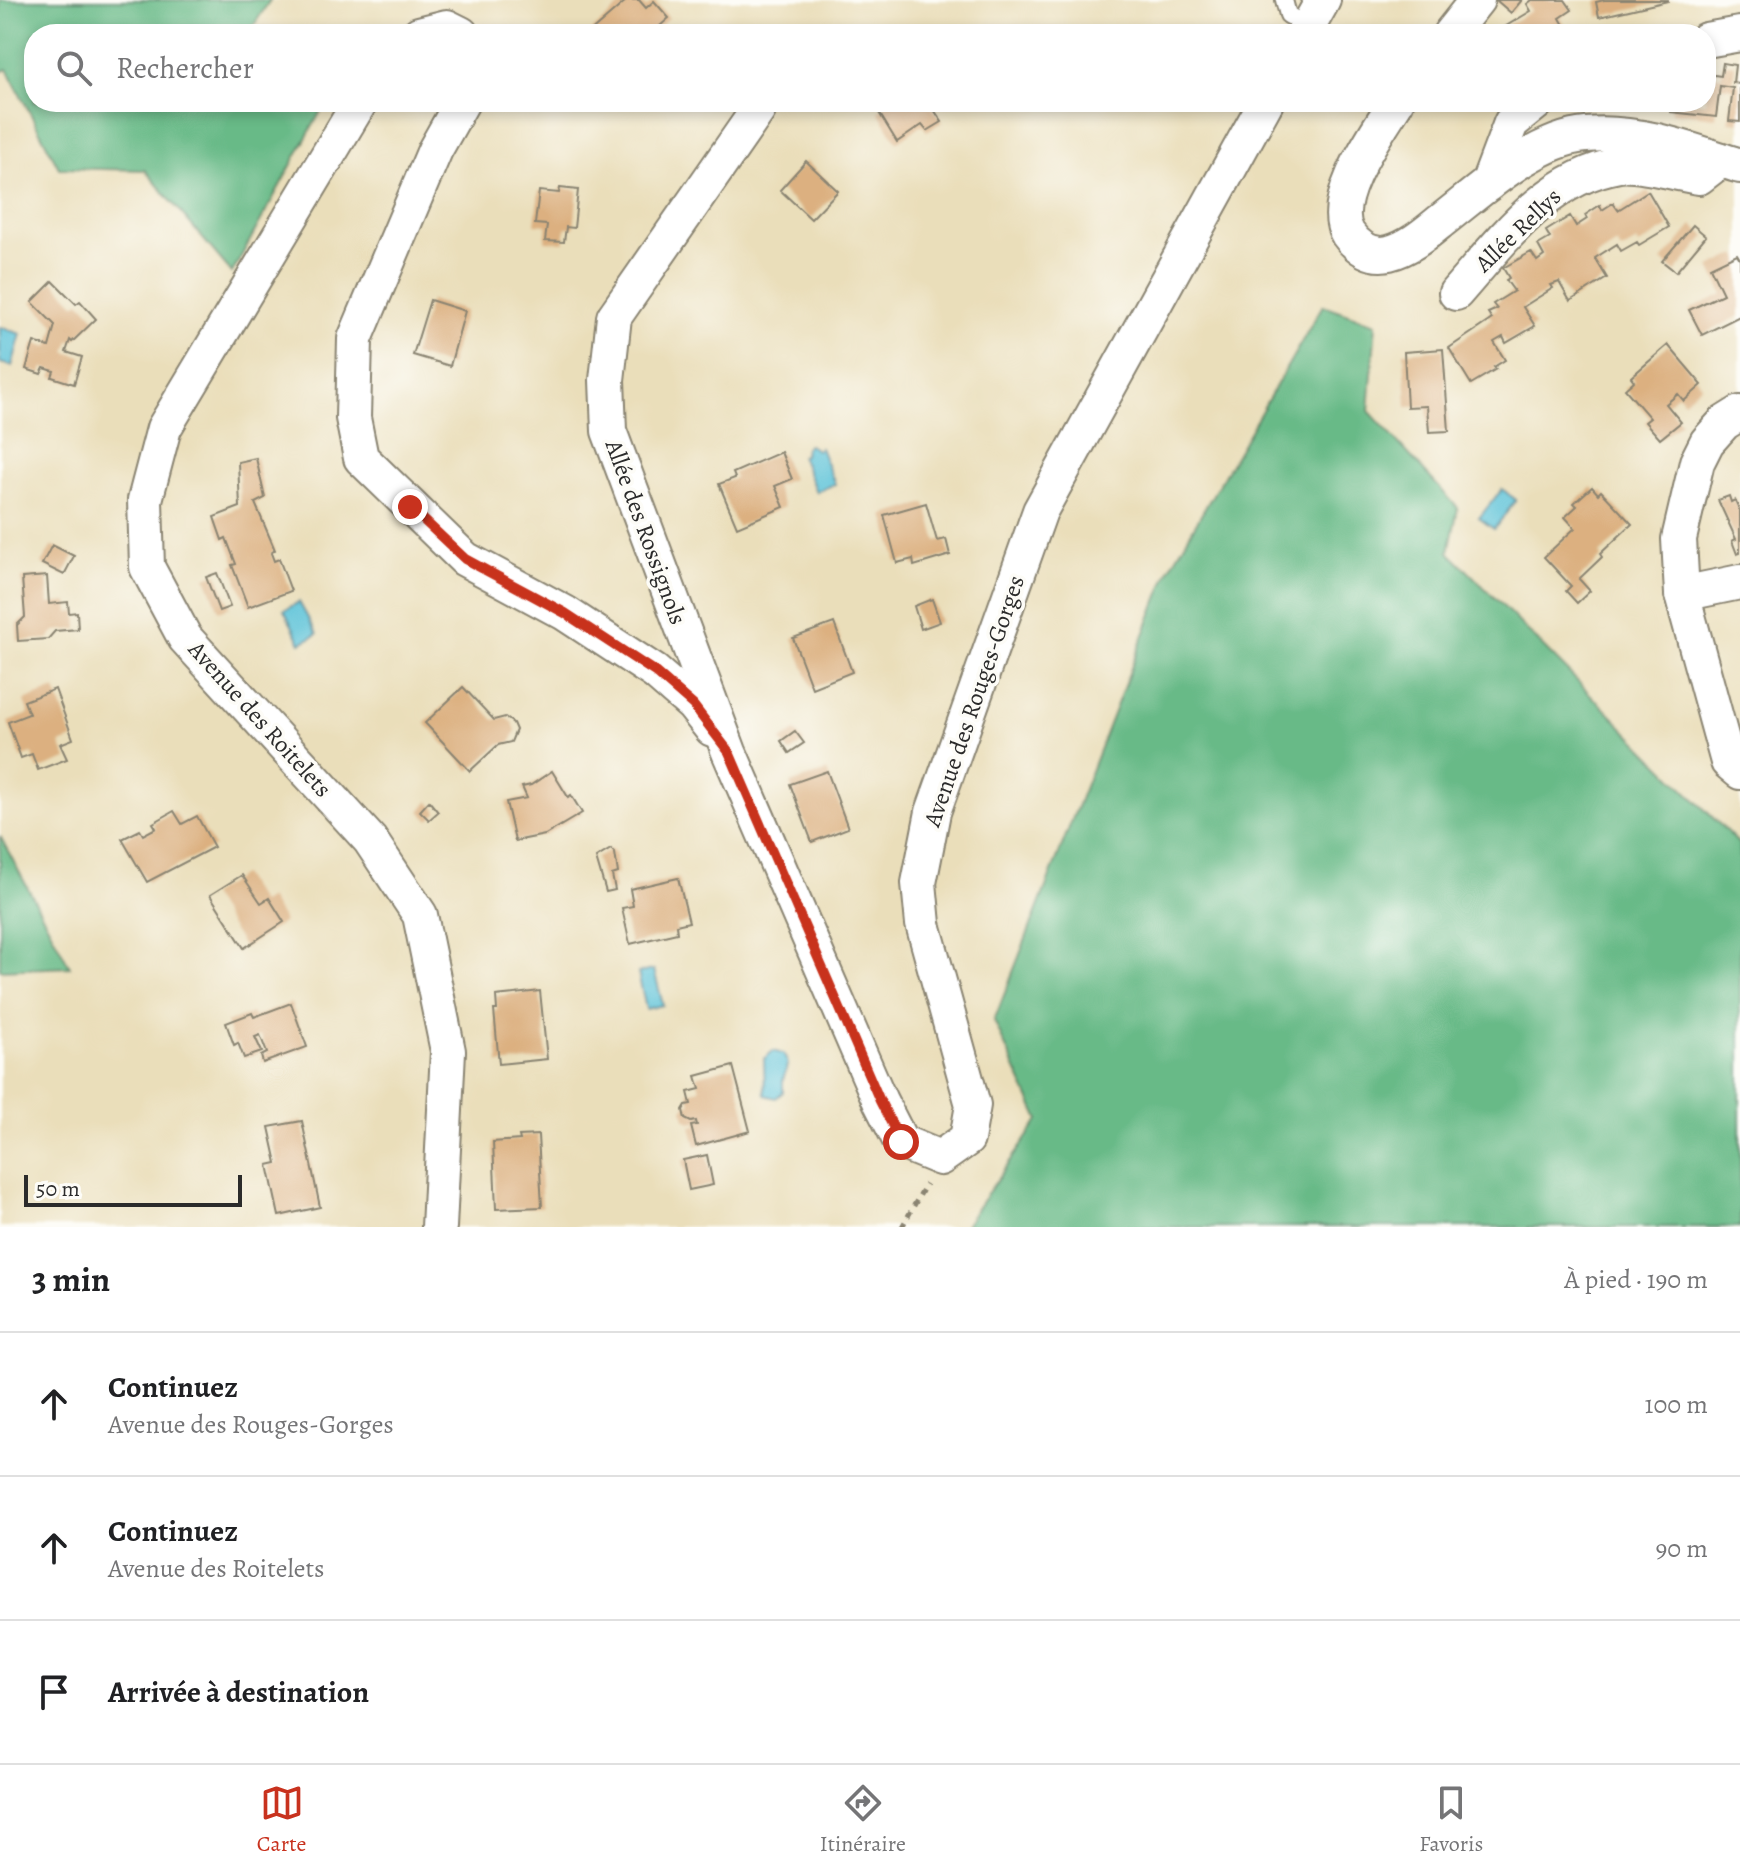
<!DOCTYPE html>
<html lang="fr">
<head>
<meta charset="utf-8">
<style>
	body { margin:0; font-family:Alegreya,serif; background:#f2f2f2; color:#202124 }
	.scale { position:absolute; left:24px; bottom:20px; width:218px; box-sizing:border-box; padding-left:8px; border:4px solid #2b2b2b; border-top:0; font-size:22px; line-height:28px; white-space:nowrap; color:#2b2b2b; -webkit-text-stroke:6px #fdfcf7; paint-order:stroke }
	.stop { position:absolute; width:24px; height:24px; margin:-18px; border:6px solid #c8321e; border-radius:50%; background:#fff }
	.stop.end { background:#c8321e; border-color:#fff; box-shadow:0 2px 8px #0008 }
	.list { margin:0; padding:0; list-style:none }
	h2 { display:flex; justify-content:space-between; align-items:center; height:104px; margin:0; padding:0 32px; font-size:34px }
	h2 small { font-size:26px; font-weight:400; color:#757577 }
	.list li { display:grid; grid-template-columns:52px 1fr auto; gap:24px; align-items:center; box-sizing:border-box; height:144px; padding:0 32px; border-top:2px solid #e0e0e0 }
	.list b { display:block; font-size:30px; white-space:nowrap }
	.list p { margin:0; font-size:26px; white-space:nowrap; color:#757577 }
	.list em { font-size:26px; font-style:normal; color:#757577 }
	.icon { flex:none; width:44px; height:44px; fill:none; stroke:currentColor; stroke-width:2; stroke-linecap:round; stroke-linejoin:round }
	.map { position:relative; flex:none; width:1740px; height:1227px; overflow:hidden }
	.search { position:absolute; background:#fff; box-shadow:0 4px 12px #0003; left:24px; right:24px; top:24px; height:88px; display:flex; align-items:center; gap:20px; box-sizing:border-box; padding:0 28px; border-radius:32px; color:#757577; font-size:30px }
	.sheet { height:536px; background:#fff }
	nav { display:flex; justify-content:space-around; align-items:center; box-sizing:border-box; height:112px; border-top:2px solid #e0e0e0; background:#fff; font-size:22px; color:#757577 }
	nav a { display:grid; justify-items:center; gap:4px }
	nav .on { color:#c8321e }
	.map>svg:first-child { display:block }
</style>
</head>
<body>
<div class="map">
<svg width="1740" height="1227" viewBox="0 0 1740 1227">
	<rect width="100%" height="100%" fill="#fdfcf7"/>
	<filter id="ink" filterUnits="userSpaceOnUse"><feTurbulence type="fractalNoise" baseFrequency=".0125" numOctaves="2"/><feDisplacementMap in="SourceGraphic" scale="16" xChannelSelector="R" yChannelSelector="G"/><feConvolveMatrix kernelMatrix="1 2 1 2 8 2 1 2 1" color-interpolation-filters="sRGB"/></filter>
	<filter id="wash" filterUnits="userSpaceOnUse"><feTurbulence type="fractalNoise" baseFrequency=".006" numOctaves="4" result="noise"/><feDisplacementMap in="SourceGraphic" scale="32" xChannelSelector="R" yChannelSelector="G"/><feGaussianBlur stdDeviation="1.8" result="paint"/><feColorMatrix in="noise" values="0 0 0 0 0 0 0 0 0 0 0 0 0 0 0 0 0 1.4 0 .05"/><feComposite in="paint" operator="in"/></filter>
	<g filter="url(#wash)">
		<rect width="100%" height="100%" fill="#eadeba"/>
		<g fill="#68ba87" stroke="#4a7259" stroke-width="2">
			<path d="M 0,0 L 270,0 L 252,28 L 259,34 L 34,34 L 34,102 L 326,102 L 232,273 L 145,170 L 59,168 L 7,69 L 0,72 Z"/>
			<path d="M 1323,305 L 1376,324 L 1369,411 L 1458,508 L 1449,552 L 1740,845 L 1740,1227 L 964,1227 L 1039,1120 L 994,1021 L 1169,570 Z"/>
			<path d="M 0,836 L 70,967 L 0,970 Z"/>
		</g>
		<g fill="#5bc2d8" stroke="#437682" stroke-width="2">
			<path d="M 0,327 L 21,334 L 12,366 L 0,363 Z"/>
			<path d="M 809,445 L 817,450 L 820,448 L 835,484 L 816,492 L 801,456 L 804,455 L 805,448 Z"/>
			<path d="M 1502,489 L 1516,500 L 1494,529 L 1479,518 Z"/>
			<path d="M 299,602 L 317,634 L 301,643 L 284,610 Z"/>
			<path d="M 654,970 L 663,1005 L 646,1009 L 638,973 Z"/>
			<path d="M 773,1051 L 783,1054 L 788,1063 L 783,1080 L 783,1092 L 776,1098 L 765,1095 L 764,1059 Z"/>
		</g>
		<g id="blocks">
			<g fill="#dcb080">
				<path d="M 627,0 L 639,0 L 646,8 L 654,1 L 669,18 L 651,34 L 588,34 Z"/>
				<path d="M 1496,0 L 1522,0 L 1511,13 Z"/>
				<path d="M 1532,0 L 1565,0 L 1572,10 L 1560,18 L 1568,32 L 1564,34 L 1493,34 L 1531,11 L 1527,4 Z"/>
				<path d="M 1604,0 L 1668,0 L 1668,1 L 1599,17 L 1596,2 Z"/>
				<path d="M 1723,63 L 1735,65 L 1733,83 L 1740,84 L 1740,122 L 1729,121 L 1733,88 L 1720,86 L 1716,117 L 1671,112 L 1672,102 L 1706,102 L 1706,74 L 1721,76 Z"/>
				<path d="M 891,102 L 929,102 L 942,122 L 927,131 L 922,125 L 897,142 L 878,111 Z"/>
				<path d="M 806,161 L 838,191 L 811,219 L 780,190 Z"/>
				<path d="M 560,188 L 578,190 L 574,228 L 566,227 L 564,242 L 545,241 L 547,225 L 535,224 L 539,191 L 559,193 Z"/>
				<path d="M 1648,191 L 1669,227 L 1639,245 L 1637,242 L 1621,251 L 1617,244 L 1595,258 L 1607,278 L 1570,301 L 1559,282 L 1551,285 L 1553,288 L 1523,307 L 1535,326 L 1506,343 L 1503,337 L 1494,342 L 1505,360 L 1494,367 L 1496,369 L 1471,384 L 1449,348 L 1492,319 L 1488,313 L 1497,309 L 1493,304 L 1514,291 L 1506,280 L 1509,278 L 1503,268 L 1531,252 L 1537,261 L 1544,256 L 1538,245 L 1550,238 L 1546,231 L 1570,216 L 1576,226 L 1587,219 L 1585,215 L 1600,205 L 1602,210 L 1613,203 L 1618,210 Z"/>
				<path d="M 1693,225 L 1706,236 L 1676,272 L 1662,261 Z"/>
				<path d="M 1737,254 L 1740,259 L 1740,316 L 1702,335 L 1689,310 L 1723,294 L 1710,267 Z"/>
				<path d="M 53,281 L 76,304 L 80,301 L 96,319 L 72,342 L 70,340 L 66,352 L 82,357 L 74,384 L 52,377 L 54,371 L 44,368 L 41,374 L 26,369 L 34,342 L 49,347 L 55,325 L 32,302 Z"/>
				<path d="M 430,300 L 465,311 L 450,366 L 413,355 Z"/>
				<path d="M 1668,345 L 1702,385 L 1684,401 L 1678,394 L 1666,404 L 1681,422 L 1660,439 L 1645,422 L 1650,418 L 1625,389 L 1634,381 L 1631,377 Z"/>
				<path d="M 1443,349 L 1449,431 L 1429,432 L 1427,406 L 1407,407 L 1404,352 Z"/>
				<path d="M 781,452 L 792,479 L 775,486 L 784,507 L 737,527 L 719,484 L 735,478 L 733,473 Z"/>
				<path d="M 256,458 L 265,498 L 255,503 L 275,550 L 271,553 L 274,561 L 279,559 L 291,591 L 248,607 L 232,565 L 236,564 L 226,538 L 222,540 L 214,517 L 240,507 L 238,462 Z"/>
				<path d="M 1592,487 L 1598,494 L 1601,491 L 1632,524 L 1600,554 L 1602,557 L 1579,579 L 1590,591 L 1577,603 L 1566,591 L 1571,586 L 1544,557 L 1575,528 L 1565,517 L 1577,506 L 1574,503 Z"/>
				<path d="M 1729,496 L 1731,502 L 1735,500 L 1740,511 L 1740,553 L 1737,554 L 1732,541 L 1736,539 L 1718,500 Z"/>
				<path d="M 926,503 L 937,541 L 946,539 L 950,555 L 914,566 L 913,559 L 897,563 L 884,515 Z"/>
				<path d="M 52,545 L 74,556 L 64,575 L 42,564 Z"/>
				<path d="M 217,573 L 230,607 L 219,611 L 206,577 Z"/>
				<path d="M 47,576 L 49,604 L 68,602 L 69,613 L 77,612 L 78,629 L 55,631 L 48,639 L 18,641 L 17,625 L 25,617 L 22,578 Z"/>
				<path d="M 932,599 L 940,622 L 921,629 L 914,606 Z"/>
				<path d="M 834,623 L 852,672 L 812,688 L 793,638 Z"/>
				<path d="M 463,687 L 494,720 L 505,717 L 513,723 L 516,730 L 511,742 L 498,745 L 470,771 L 425,723 Z"/>
				<path d="M 55,689 L 73,739 L 60,744 L 67,759 L 38,770 L 32,754 L 21,758 L 8,722 L 29,714 L 24,701 Z"/>
				<path d="M 795,731 L 804,743 L 789,753 L 781,741 Z"/>
				<path d="M 552,771 L 568,797 L 571,795 L 582,813 L 545,835 L 515,841 L 506,802 L 527,798 L 522,787 L 531,785 Z"/>
				<path d="M 827,771 L 848,828 L 812,842 L 790,784 Z"/>
				<path d="M 429,801 L 438,812 L 429,820 L 420,811 Z"/>
				<path d="M 174,811 L 182,824 L 197,816 L 214,847 L 147,882 L 122,839 L 140,830 L 143,835 L 156,828 L 153,823 Z"/>
				<path d="M 611,849 L 615,853 L 618,873 L 612,875 L 615,890 L 606,892 L 596,858 Z"/>
				<path d="M 242,875 L 261,903 L 269,898 L 284,922 L 244,948 L 210,895 Z"/>
				<path d="M 678,878 L 689,922 L 676,925 L 677,933 L 630,944 L 622,908 L 633,906 L 630,889 Z"/>
				<path d="M 540,991 L 547,1059 L 499,1064 L 494,1010 L 497,1010 L 496,996 Z"/>
				<path d="M 291,1003 L 307,1047 L 263,1063 L 261,1056 L 267,1053 L 260,1035 L 255,1037 L 262,1052 L 244,1058 L 238,1043 L 234,1045 L 226,1023 L 252,1013 L 254,1017 Z"/>
				<path d="M 733,1066 L 750,1131 L 696,1146 L 691,1126 L 697,1125 L 696,1121 L 691,1122 L 685,1119 L 683,1110 L 686,1105 L 691,1104 L 688,1092 L 700,1089 L 696,1076 Z"/>
				<path d="M 302,1121 L 320,1207 L 279,1216 L 268,1165 L 277,1163 L 269,1127 Z"/>
				<path d="M 538,1135 L 542,1207 L 496,1209 L 493,1142 L 520,1140 L 519,1136 Z"/>
				<path d="M 707,1155 L 713,1185 L 689,1190 L 683,1160 Z"/>
			</g>
		</g>
	</g>
	<g filter="url(#ink)">
		<use href="#blocks" fill-opacity="0" stroke="#8a8472" stroke-width="2"/>
		<g fill="none" stroke-linecap="round" stroke-linejoin="round">
			<g stroke="#8a8472" stroke-width="20">
				<path id="lane" d="M 1284,0 L 1288,15 L 1308,26"/>
			</g>
			<g stroke="#8a8472" stroke-width="38">
				<g id="street">
					<path d="M 419,34 L 447,27 L 461,34"/>
					<path d="M 1304,34 L 1323,0"/>
					<path d="M 1450,34 L 1477,0"/>
					<path d="M 1706,40 L 1740,34"/>
					<path d="M 360,102 L 164,428 L 145,500 L 147,567 L 185,638 L 370,840 L 420,915 L 448,1051 L 439,1227"/>
					<path d="M 462,102 L 435,150 L 355,339 L 353,418 L 361,458 L 465,559 L 565,613 L 655,672 L 693,705 L 712,729"/>
					<path d="M 1396,102 C 1378,131 1327,201 1348,234 C 1358,248 1372,257 1389,253 C 1409,248 1425,234 1441,221 C 1480,191 1535,139 1586,135 C 1639,130 1690,150 1740,166"/>
					<path d="M 758,110 L 614,317 L 607,380 L 609,431 L 729,752 L 880,1101 L 901,1142 L 940,1158 L 967,1139 L 973,1105 L 923,924 L 919,883 L 933,812 L 1040,511 L 1266,102"/>
					<path d="M 1488,184 L 1511,123 L 1537,102"/>
					<path d="M 1456,293 C 1501,242 1547,177 1619,165 C 1635,162 1680,174 1699,177 L 1721,160"/>
					<path d="M 1740,413 L 1724,423 L 1707,442 L 1697,462 L 1679,539 L 1682,594 L 1728,762 L 1740,772"/>
					<path d="M 1682,594 L 1740,582"/>
				</g>
			</g>
			<path stroke="#8a8472" stroke-width="5" stroke-dasharray="6 6" stroke-linecap="butt" d="M 902,1227 L 926,1184"/>
			<use href="#lane" stroke="#fff" stroke-width="16"/>
			<use href="#street" stroke="#fff" stroke-width="34"/>
		</g>
	</g>
	<g fill="none" stroke-linecap="round" stroke-linejoin="round" filter="url(#ink)">
		<path stroke="#c8321e" stroke-width="10" d="M 410,507 L 465,559 L 565,613 L 655,672 L 693,705 L 729,752 L 880,1101 L 901,1142"/>
	</g>
	<g text-anchor="middle" stroke-width="7" stroke-linejoin="round" paint-order="stroke">
		<g font-size="24" fill="#2b2b2b" stroke="#fdfcf7">
			<text transform="translate(1518 230) rotate(-44)" y="8">Allée Rellys</text>
			<text transform="translate(646 532) rotate(70)" y="8">Allée des Rossignols</text>
			<text transform="translate(974 701) rotate(-71)" y="8">Avenue des Rouges-Gorges</text>
			<text transform="translate(260 719) rotate(48)" y="8">Avenue des Roitelets</text>
		</g>
	</g>
</svg>
<div class="scale">50 m</div>
<div class="stop" style="left:901px;top:1142px"></div>
<div class="stop end" style="left:410px;top:507px"></div>
<div class="search"><svg class="icon" aria-label="search" viewBox="0 0 24 24"><circle cx="10" cy="10" r="6"/><path d="M15 15l6 6"/></svg>Rechercher</div>
</div>
<section class="sheet">
<h2>3 min<small>À pied · 190 m</small></h2>
<ul class="list">
<li><svg class="icon" aria-label="ahead" viewBox="0 0 24 24"><path d="M12 20V5M6 11l6-6 6 6"/></svg><div><b>Continuez</b><p>Avenue des Rouges-Gorges</p></div><em>100 m</em></li>
<li><svg class="icon" aria-label="ahead" viewBox="0 0 24 24"><path d="M12 20V5M6 11l6-6 6 6"/></svg><div><b>Continuez</b><p>Avenue des Roitelets</p></div><em>90 m</em></li>
<li><svg class="icon" aria-label="arrive" viewBox="0 0 24 24"><path d="M6 21V4h12l-3 4 3 4H6"/></svg><div><b>Arrivée à destination</b></div></li>
</ul>
</section>
<nav>
<a class="on"><svg class="icon" aria-label="map" viewBox="0 0 24 24"><path d="M3 6l6-2 6 2 6-2v14l-6 2-6-2-6 2zM9 4v14M15 6v14"/></svg>Carte</a>
<a><svg class="icon" aria-label="directions" viewBox="0 0 24 24"><path d="M12 3l9 9-9 9-9-9zM9 14v-3h6M13 9l2 2-2 2"/></svg>Itinéraire</a>
<a><svg class="icon" aria-label="saved" viewBox="0 0 24 24"><path d="M7 4h10v16l-5-4-5 4z"/></svg>Favoris</a>
</nav>
</body>
</html>
